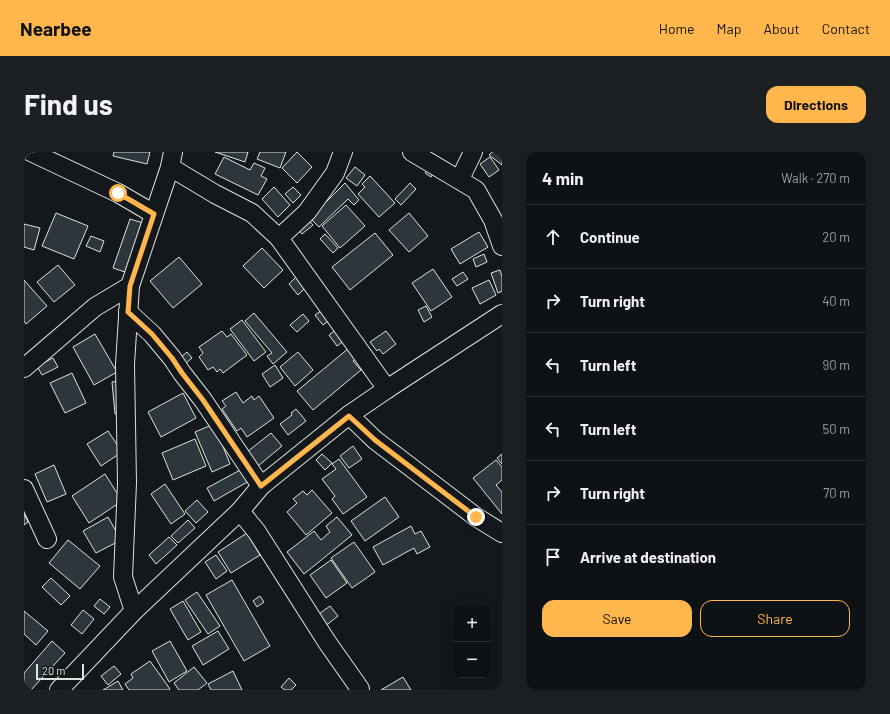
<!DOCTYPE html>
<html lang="en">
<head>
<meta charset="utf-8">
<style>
	body { margin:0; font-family:Barlow,sans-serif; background:#1d2022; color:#f1f3f6 }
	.controls { position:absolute; right:12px; bottom:12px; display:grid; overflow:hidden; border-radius:8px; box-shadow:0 4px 16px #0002 }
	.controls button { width:36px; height:36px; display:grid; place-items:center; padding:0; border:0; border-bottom:1px solid #2f3234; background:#0f1215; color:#f1f3f6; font:20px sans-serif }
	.scale { position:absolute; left:12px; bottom:10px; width:48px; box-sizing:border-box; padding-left:4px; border:2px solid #d8e6dc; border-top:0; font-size:11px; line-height:14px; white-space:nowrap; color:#d8e6dc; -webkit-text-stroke:3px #14181c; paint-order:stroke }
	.stop { position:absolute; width:12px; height:12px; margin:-9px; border:3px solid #ffb74d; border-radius:50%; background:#fff }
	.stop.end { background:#ffb74d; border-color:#fff; box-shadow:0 1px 4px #0008 }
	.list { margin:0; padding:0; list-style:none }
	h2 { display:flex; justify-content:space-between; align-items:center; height:52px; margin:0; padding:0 16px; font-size:17px }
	h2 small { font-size:13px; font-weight:400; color:#9b9ea0 }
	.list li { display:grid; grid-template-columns:26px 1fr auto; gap:12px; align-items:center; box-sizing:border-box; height:64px; padding:0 16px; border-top:1px solid #2f3234 }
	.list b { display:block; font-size:15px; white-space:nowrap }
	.list em { font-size:13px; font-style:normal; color:#9b9ea0 }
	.actions { display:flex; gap:8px; padding:12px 16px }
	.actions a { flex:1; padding:9px 0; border:1px solid #ffb74d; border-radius:12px; text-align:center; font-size:14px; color:#ffb74d }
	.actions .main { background:#ffb74d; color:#111 }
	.icon { flex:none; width:22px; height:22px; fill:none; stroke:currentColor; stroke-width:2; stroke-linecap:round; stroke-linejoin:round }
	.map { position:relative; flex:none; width:478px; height:538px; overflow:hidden; border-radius:12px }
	header { display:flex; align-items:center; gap:24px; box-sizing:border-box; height:56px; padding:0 20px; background:#ffb74d; color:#111 }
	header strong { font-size:19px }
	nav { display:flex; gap:22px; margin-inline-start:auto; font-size:14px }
	.intro { display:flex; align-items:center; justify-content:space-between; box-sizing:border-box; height:96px; padding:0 24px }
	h1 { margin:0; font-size:28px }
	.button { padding:10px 18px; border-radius:12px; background:#ffb74d; color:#111; font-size:14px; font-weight:700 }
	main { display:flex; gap:24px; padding:0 24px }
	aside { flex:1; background:#0f1215; border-radius:12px; box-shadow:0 4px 16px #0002 }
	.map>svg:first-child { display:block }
</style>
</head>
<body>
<header>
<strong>Nearbee</strong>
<nav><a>Home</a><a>Map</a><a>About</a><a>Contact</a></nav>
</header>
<div class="intro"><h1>Find us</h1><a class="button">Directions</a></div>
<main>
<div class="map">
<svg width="478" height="538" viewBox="0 0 478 538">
	<rect width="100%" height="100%" fill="#14181c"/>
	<g fill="#2c363c" stroke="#d8e6dc">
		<path d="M 90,0 L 126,0 L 123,12 L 89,4 Z"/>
		<path d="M 191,0 L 224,0 L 221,10 Z"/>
		<path d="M 236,0 L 262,0 L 256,16 L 233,7 Z"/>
		<path d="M 273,0 L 288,15 L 273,31 L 258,16 Z"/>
		<path d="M 468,0 L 478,0 L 478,13 L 465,3 Z"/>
		<path d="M 200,5 L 226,18 L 230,11 L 241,16 L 237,24 L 243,27 L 234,43 L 191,22 Z"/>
		<path d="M 466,5 L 475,18 L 465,25 L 456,12 Z"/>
		<path d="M 331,15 L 341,23 L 333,34 L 322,26 Z"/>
		<path d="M 405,16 L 410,20 L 407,25 L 401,21 Z"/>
		<path d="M 346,24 L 371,51 L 355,65 L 334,42 L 341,35 L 338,32 Z"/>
		<path d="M 321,31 L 335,48 L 330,53 L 324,47 L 295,75 L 283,63 L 299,48 L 301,51 Z"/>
		<path d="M 386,31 L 392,37 L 377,53 L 371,47 Z"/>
		<path d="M 250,35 L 266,53 L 254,65 L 238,47 Z"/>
		<path d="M 269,35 L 277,43 L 269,51 L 261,42 Z"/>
		<path d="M 322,53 L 341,74 L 316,96 L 298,74 Z"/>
		<path d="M 32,61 L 64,74 L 50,107 L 18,94 Z"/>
		<path d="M 385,61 L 404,84 L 385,100 L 365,78 Z"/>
		<path d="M 282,65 L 289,73 L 278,82 L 271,74 Z"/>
		<path d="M 106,67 L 119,71 L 101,120 L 89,116 Z"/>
		<path d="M 0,72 L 16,76 L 10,98 L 0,95 Z"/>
		<path d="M 455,80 L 464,95 L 436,112 L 427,97 Z"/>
		<path d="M 351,81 L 369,103 L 326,138 L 308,115 Z"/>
		<path d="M 301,82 L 314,96 L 309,101 L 296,87 Z"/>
		<path d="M 67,84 L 80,89 L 76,100 L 62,94 Z"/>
		<path d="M 238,96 L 259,118 L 240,136 L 219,114 Z"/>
		<path d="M 460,102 L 463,110 L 452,115 L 449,107 Z"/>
		<path d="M 155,105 L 178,132 L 149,156 L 126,129 Z"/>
		<path d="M 34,113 L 51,133 L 30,150 L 13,130 Z"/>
		<path d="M 409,117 L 428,145 L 407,159 L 388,131 Z"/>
		<path d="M 476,118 L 478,125 L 478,139 L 474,141 L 467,121 Z"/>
		<path d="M 439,120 L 444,127 L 433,134 L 428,127 Z"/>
		<path d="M 273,124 L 283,134 L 274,143 L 265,132 Z"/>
		<path d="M 0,128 L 23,154 L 2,172 L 0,169 Z"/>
		<path d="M 465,128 L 472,143 L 456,152 L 448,136 Z"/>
		<path d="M 402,154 L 408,165 L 400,170 L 394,158 Z"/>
		<path d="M 300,157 L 307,167 L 299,173 L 291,163 Z"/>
		<path d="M 230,161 L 263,200 L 249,212 L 243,204 L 248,201 L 221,169 Z"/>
		<path d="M 279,162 L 285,169 L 273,180 L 266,173 Z"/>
		<path d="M 218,168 L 242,200 L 230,209 L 206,177 Z"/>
		<path d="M 313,177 L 321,188 L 313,194 L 305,183 Z"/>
		<path d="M 198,179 L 203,185 L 207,182 L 223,203 L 199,221 L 196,217 L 193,220 L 189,215 L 184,218 L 175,205 L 179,201 L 175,195 Z"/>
		<path d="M 362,179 L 372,192 L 359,202 L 355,197 L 353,199 L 346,190 Z"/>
		<path d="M 71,182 L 93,220 L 70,233 L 49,195 Z"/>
		<path d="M 325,196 L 333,206 L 329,209 L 337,218 L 289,258 L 273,239 Z"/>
		<path d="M 163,200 L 168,206 L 161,212 L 156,206 Z"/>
		<path d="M 274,200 L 289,218 L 271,234 L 256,215 Z"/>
		<path d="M 29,206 L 34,215 L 18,223 L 13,214 Z"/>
		<path d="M 251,213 L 259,226 L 246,235 L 238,222 Z"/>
		<path d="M 48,221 L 62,251 L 41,261 L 26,231 Z"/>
		<path d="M 97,229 L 100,261 L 91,262 L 88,230 Z"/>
		<path d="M 212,240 L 219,251 L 228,244 L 230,248 L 235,244 L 250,266 L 223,285 L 217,276 L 213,279 L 198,257 L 202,254 L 198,249 Z"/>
		<path d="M 159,241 L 172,266 L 137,285 L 124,260 Z"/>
		<path d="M 272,257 L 282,269 L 264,283 L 256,272 L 268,263 L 267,261 Z"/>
		<path d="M 190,272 L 206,312 L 188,320 L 171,280 Z"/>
		<path d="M 84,279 L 98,300 L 77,314 L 63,292 Z"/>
		<path d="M 247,281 L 258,294 L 234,314 L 223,300 Z"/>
		<path d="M 171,287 L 182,314 L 149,328 L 138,301 Z"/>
		<path d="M 329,294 L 338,307 L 325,316 L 316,304 Z"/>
		<path d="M 298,302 L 308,311 L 301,318 L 292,308 Z"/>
		<path d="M 478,302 L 478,312 L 473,306 Z"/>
		<path d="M 315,307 L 343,345 L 319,362 L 308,347 L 311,344 L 298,327 L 312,317 L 308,312 Z"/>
		<path d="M 472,308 L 478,315 L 478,328 L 472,333 L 478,340 L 478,362 L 449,326 Z"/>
		<path d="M 30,313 L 42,342 L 23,350 L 11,322 Z"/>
		<path d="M 218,317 L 225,329 L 190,349 L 183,336 Z"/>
		<path d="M 81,322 L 98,349 L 65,371 L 48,344 Z"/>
		<path d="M 141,332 L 161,362 L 147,372 L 127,342 Z"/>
		<path d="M 288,338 L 308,361 L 282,383 L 263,360 L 273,351 L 269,347 L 279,339 L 283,343 Z"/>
		<path d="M 361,345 L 375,365 L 341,389 L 327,369 Z"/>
		<path d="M 173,348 L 184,360 L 172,371 L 161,359 Z"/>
		<path d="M 0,362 L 4,370 L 0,373 Z"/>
		<path d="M 84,365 L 97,388 L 72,401 L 59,379 Z"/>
		<path d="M 313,365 L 328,383 L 280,422 L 263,400 L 290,379 L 297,388 L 306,380 L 302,374 Z"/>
		<path d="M 164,368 L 171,376 L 154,391 L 147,384 Z"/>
		<path d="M 387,374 L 391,382 L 397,379 L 406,395 L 393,402 L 390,396 L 359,413 L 349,395 Z"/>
		<path d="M 223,381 L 236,403 L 207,421 L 194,400 Z"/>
		<path d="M 145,385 L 153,393 L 132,412 L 125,403 Z"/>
		<path d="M 44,388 L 76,414 L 56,437 L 25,411 Z"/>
		<path d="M 330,390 L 351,420 L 328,436 L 307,406 Z"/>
		<path d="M 192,403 L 203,419 L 192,427 L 181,410 Z"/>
		<path d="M 307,408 L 323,431 L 302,446 L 286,423 Z"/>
		<path d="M 27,426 L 46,444 L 37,453 L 18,435 Z"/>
		<path d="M 208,428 L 246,494 L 220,509 L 182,443 Z"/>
		<path d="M 173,440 L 196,474 L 184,482 L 161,448 Z"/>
		<path d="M 236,444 L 240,450 L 233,455 L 229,449 Z"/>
		<path d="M 76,447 L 86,455 L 80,462 L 70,454 Z"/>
		<path d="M 159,449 L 177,480 L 164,488 L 146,457 Z"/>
		<path d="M 306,454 L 314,464 L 300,475 L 292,464 Z"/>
		<path d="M 59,458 L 70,467 L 58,482 L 47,473 Z"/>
		<path d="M 0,459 L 24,479 L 12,493 L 0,482 Z"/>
		<path d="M 194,479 L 205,497 L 179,513 L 168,494 Z"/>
		<path d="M 28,489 L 41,501 L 7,538 L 4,538 L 0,534 L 0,521 Z"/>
		<path d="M 146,489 L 163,519 L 145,530 L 128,499 Z"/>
		<path d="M 126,509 L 146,537 L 144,538 L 105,538 L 101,532 L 109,526 L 107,522 Z"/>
		<path d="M 90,514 L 97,522 L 84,533 L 77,524 Z"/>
		<path d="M 170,515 L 183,531 L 174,538 L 155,538 L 150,531 Z"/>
		<path d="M 209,519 L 218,538 L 187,538 L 184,532 Z"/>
		<path d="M 379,525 L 387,538 L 357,538 Z"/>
		<path d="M 265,526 L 272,533 L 267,538 L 261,538 L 257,535 Z"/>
		<path d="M 94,529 L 99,538 L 79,538 Z"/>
	</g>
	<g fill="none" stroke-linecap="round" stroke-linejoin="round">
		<g stroke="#d8e6dc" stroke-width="20">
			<g id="minor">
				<path d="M 7,0 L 94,41 L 130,62"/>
				<path d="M 388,0 L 452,38 L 469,68 L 478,94"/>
				<path d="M 146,15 L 191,42 L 228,61 L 255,86 L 363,237"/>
				<path d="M 436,27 L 449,0"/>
				<path d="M 255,86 L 283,60 L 311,21 L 319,0"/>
				<path d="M 104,160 L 128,182 L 148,206 L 158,221 L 179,248 L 237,334"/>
				<path d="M 0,216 L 71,155 L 106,134"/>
				<path d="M 325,263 L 351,288 L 452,365 L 478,381"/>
				<path d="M 0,337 L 23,387"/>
				<path d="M 216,359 L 233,380 L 303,490 L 336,537"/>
				<path d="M 110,459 L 99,425 L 103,331 L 101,212 L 106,134 L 146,15 L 149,0"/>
				<path d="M 35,538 L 110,459 L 216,359 L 237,334 L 325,263 L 363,237 L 478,162"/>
			</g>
		</g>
		<use href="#minor" stroke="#14181c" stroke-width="18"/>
	</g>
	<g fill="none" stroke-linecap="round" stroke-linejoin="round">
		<path stroke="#ffb74d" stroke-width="5" d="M 94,41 L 130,62 L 106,134 L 104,160 L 128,182 L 148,206 L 158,221 L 179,248 L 237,334 L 325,264 L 351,288 L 452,365"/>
	</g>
</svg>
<div class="controls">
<button>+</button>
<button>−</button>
</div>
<div class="scale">20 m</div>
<div class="stop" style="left:94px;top:41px"></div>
<div class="stop end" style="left:452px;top:365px"></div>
</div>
<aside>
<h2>4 min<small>Walk · 270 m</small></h2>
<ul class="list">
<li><svg class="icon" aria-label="ahead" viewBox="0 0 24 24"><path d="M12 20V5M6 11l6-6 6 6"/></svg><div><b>Continue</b></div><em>20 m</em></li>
<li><svg class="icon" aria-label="right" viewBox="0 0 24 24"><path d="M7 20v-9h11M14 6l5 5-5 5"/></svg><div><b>Turn right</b></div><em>40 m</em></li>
<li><svg class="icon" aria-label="left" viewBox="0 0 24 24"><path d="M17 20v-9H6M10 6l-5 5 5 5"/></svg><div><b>Turn left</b></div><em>90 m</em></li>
<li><svg class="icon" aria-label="left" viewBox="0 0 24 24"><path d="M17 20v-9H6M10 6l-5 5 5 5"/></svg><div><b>Turn left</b></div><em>50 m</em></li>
<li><svg class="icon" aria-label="right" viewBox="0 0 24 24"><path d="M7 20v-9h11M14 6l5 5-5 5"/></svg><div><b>Turn right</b></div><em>70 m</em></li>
<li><svg class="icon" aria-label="arrive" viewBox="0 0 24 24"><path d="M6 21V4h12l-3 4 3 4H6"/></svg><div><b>Arrive at destination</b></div></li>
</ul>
<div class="actions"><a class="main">Save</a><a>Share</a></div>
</aside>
</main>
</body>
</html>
